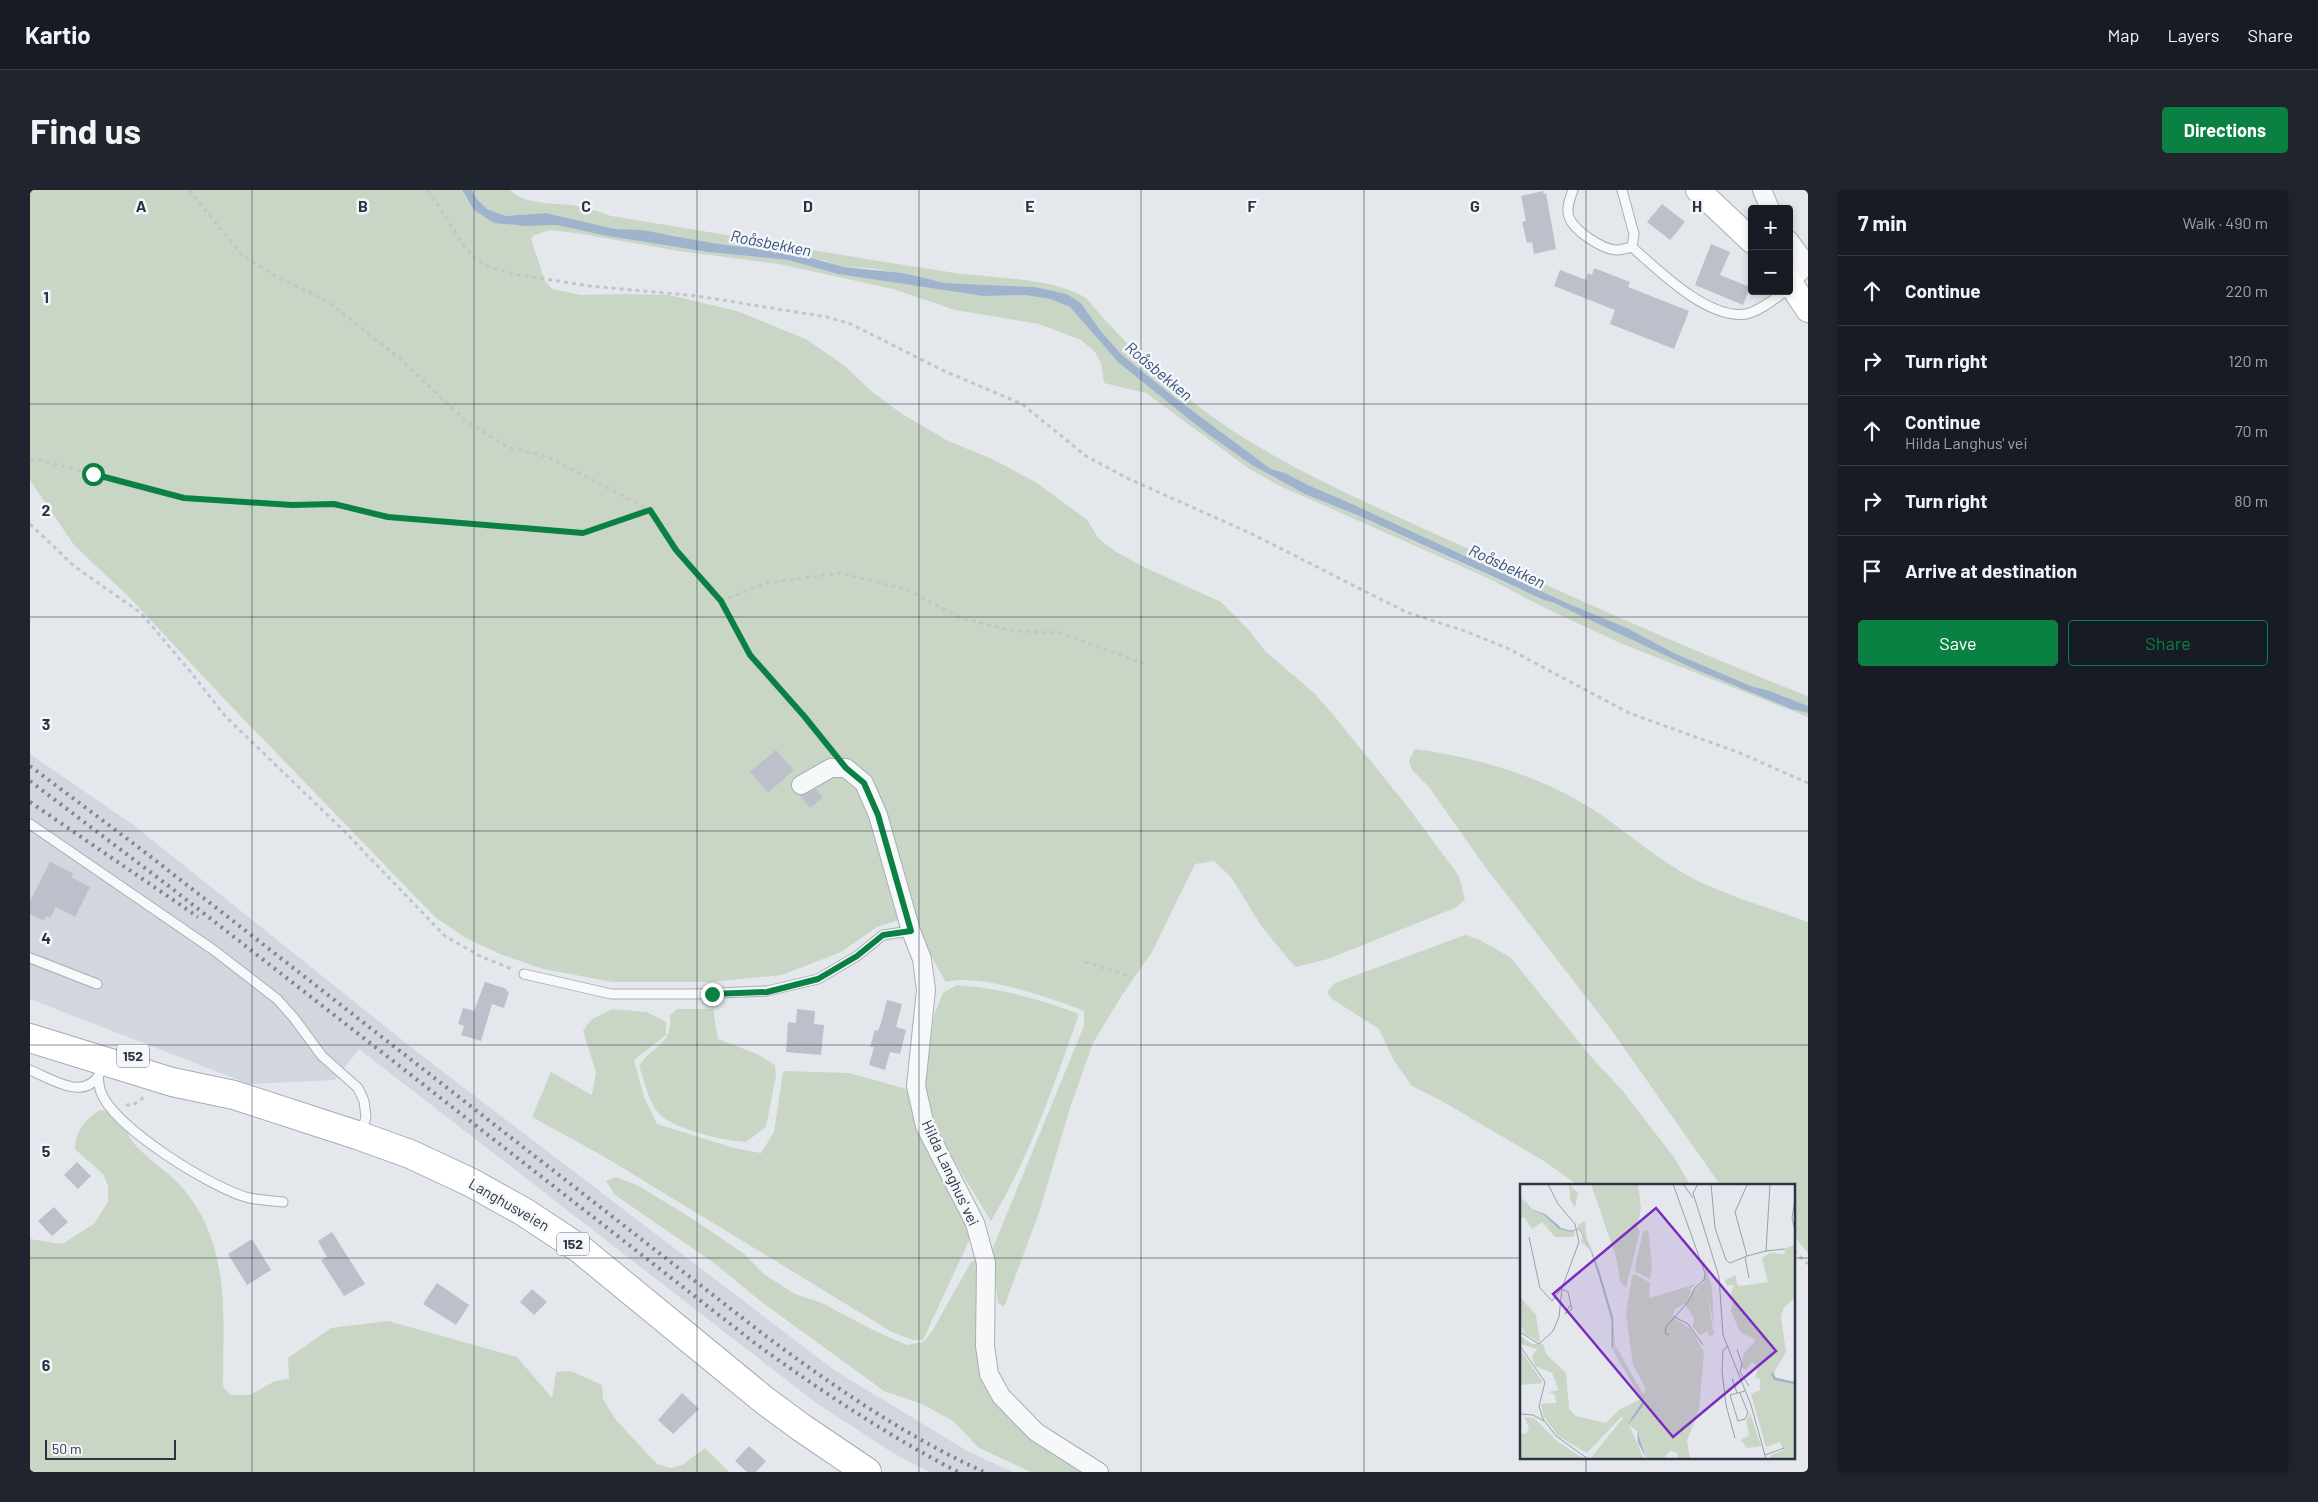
<!DOCTYPE html>
<html lang="en">
<head>
<meta charset="utf-8">
<style>
	body { margin:0; font-family:Barlow,sans-serif; background:#20242c; color:#f1f3f6 }
	.controls { position:absolute; right:15px; top:15px; display:grid; overflow:hidden; border-radius:5px; box-shadow:0 2px 8px #0003 }
	.controls button { width:45px; height:45px; display:grid; place-items:center; padding:0; border:0; border-bottom:1px solid #363941; background:#171b24; color:#f1f3f6; font:25px sans-serif }
	.scale { position:absolute; left:15px; bottom:12px; width:131px; box-sizing:border-box; padding-left:5px; border:2px solid #2b3445; border-top:0; font-size:14px; line-height:18px; white-space:nowrap; color:#2b3445; -webkit-text-stroke:4px #f4f6f9; paint-order:stroke }
	.stop { position:absolute; width:15px; height:15px; margin:-11px; border:4px solid #0b8043; border-radius:50%; background:#fff }
	.stop.end { background:#0b8043; border-color:#fff; box-shadow:0 1px 5px #0008 }
	.list { margin:0; padding:0; list-style:none }
	h2 { display:flex; justify-content:space-between; align-items:center; height:65px; margin:0; padding:0 20px; font-size:21px }
	h2 small { font-size:16px; font-weight:400; color:#9ea1a6 }
	.list li { display:grid; grid-template-columns:32px 1fr auto; gap:15px; align-items:center; box-sizing:border-box; height:70px; padding:0 20px; border-top:1px solid #363941 }
	.list b { display:block; font-size:19px; white-space:nowrap }
	.list p { margin:0; font-size:16px; white-space:nowrap; color:#9ea1a6 }
	.list em { font-size:16px; font-style:normal; color:#9ea1a6 }
	.actions { display:flex; gap:10px; padding:15px 20px }
	.actions a { flex:1; padding:11px 0; border:1px solid #0b8043; border-radius:5px; text-align:center; font-size:18px; color:#0b8043 }
	.actions .main { background:#0b8043; color:#fff }
	.icon { flex:none; width:28px; height:28px; fill:none; stroke:currentColor; stroke-width:2; stroke-linecap:round; stroke-linejoin:round }
	.map { position:relative; flex:none; width:1778px; height:1282px; overflow:hidden; border-radius:5px }
	header { display:flex; align-items:center; gap:30px; box-sizing:border-box; height:70px; padding:0 25px; background:#171b24; border-bottom:1px solid #363941 }
	header strong { font-size:24px }
	nav { display:flex; gap:28px; margin-inline-start:auto; font-size:18px }
	.intro { display:flex; align-items:center; justify-content:space-between; box-sizing:border-box; height:120px; padding:0 30px }
	h1 { margin:0; font-size:35px }
	.button { padding:12px 22px; border-radius:5px; background:#0b8043; color:#fff; font-size:18px; font-weight:700 }
	main { display:flex; gap:30px; padding:0 30px }
	aside { flex:1; background:#171b24; border-radius:5px; box-shadow:0 2px 8px #0003 }
	.map>svg:first-child { display:block }
</style>
</head>
<body>
<header>
<strong>Kartio</strong>
<nav><a>Map</a><a>Layers</a><a>Share</a></nav>
</header>
<div class="intro"><h1>Find us</h1><a class="button">Directions</a></div>
<main>
<div class="map">
<svg width="1778" height="1282" viewBox="0 0 1778 1282">
	<rect width="100%" height="100%" fill="#e4e7ec"/>
	<path fill="#d2d6de" d="M 0,564 L 102,634 L 391,865 L 804,1180 L 939,1262 L 983,1282 L 899,1282 L 863,1263 L 785,1212 L 329,859 L 305,890 L 219,894 L 0,809 Z"/>
	<g fill="#c9d6c5">
		<path d="M 0,0 L 432,0 L 435,7 L 482,35 L 526,35 L 577,46 L 678,62 L 758,70 L 835,88 L 953,106 L 995,105 L 1020,109 L 1040,117 L 1082,165 L 1175,242 L 1239,285 L 1477,394 L 1551,425 L 1662,478 L 1761,519 L 1778,523 L 1778,527 L 1590,453 L 1509,415 L 1460,389 L 1250,296 L 1218,278 L 1116,203 L 1074,193 L 1071,173 L 1065,162 L 1051,150 L 1009,134 L 925,120 L 863,99 L 749,74 L 649,61 L 552,44 L 520,40 L 503,46 L 501,49 L 515,91 L 522,99 L 551,105 L 597,104 L 639,105 L 707,121 L 776,149 L 815,176 L 842,202 L 872,224 L 918,251 L 962,269 L 1007,293 L 1057,330 L 1069,349 L 1086,362 L 1116,378 L 1191,412 L 1218,439 L 1235,461 L 1283,502 L 1305,527 L 1377,616 L 1429,686 L 1435,710 L 1427,717 L 1298,769 L 1265,777 L 1232,737 L 1201,687 L 1184,671 L 1165,674 L 1122,762 L 1092,805 L 1063,853 L 1039,921 L 1010,1020 L 974,1117 L 968,1113 L 962,1060 L 1054,836 L 1054,821 C 1022,808 949,783 916,792 L 892,750 L 884,725 L 847,737 L 811,762 L 752,785 L 678,792 L 583,792 L 513,779 L 470,764 L 436,748 L 406,728 L 200,515 L 99,407 L 44,355 L 0,290 Z"/>
		<path d="M 442,0 L 480,0 C 495,16 526,12 547,16 C 559,18 570,22 581,26 C 694,44 806,65 919,82 C 960,89 1021,86 1056,108 C 1105,166 1163,219 1229,257 C 1300,299 1377,330 1451,365 C 1559,415 1667,463 1778,506 L 1778,516 L 1740,501 L 1721,496 L 1644,463 L 1597,438 L 1537,413 L 1320,313 L 1278,295 L 1255,283 L 1241,279 L 1144,207 L 1091,164 L 1070,140 L 1051,113 L 1037,104 L 1005,97 L 915,93 L 840,78 L 814,77 L 793,70 L 703,55 L 669,52 L 647,46 L 585,39 L 516,23 L 476,26 L 457,19 L 446,8 Z"/>
		<path d="M 1385,559 C 1450,568 1515,587 1570,624 C 1601,646 1630,671 1664,689 C 1700,707 1740,718 1778,732 L 1778,1063 L 1764,1046 L 1764,996 L 1691,996 L 1580,838 L 1453,674 L 1399,597 L 1382,580 L 1379,571 Z"/>
		<path d="M 1435,745 L 1448,749 L 1480,767 L 1563,869 L 1592,900 L 1643,966 L 1661,996 L 1549,996 L 1514,971 L 1410,910 L 1382,896 L 1364,871 L 1349,839 L 1302,809 L 1297,802 L 1305,793 Z"/>
		<path d="M 927,795 C 969,798 1010,809 1049,824 C 1024,895 1000,966 961,1031 L 910,948 L 899,924 L 895,897 L 904,825 L 913,803 Z"/>
		<path d="M 582,819 L 617,822 L 636,832 L 636,845 L 604,870 L 614,907 L 627,934 L 704,958 L 731,963 L 744,942 L 753,881 L 819,883 L 880,900 L 884,933 L 909,973 L 943,1042 L 893,1150 L 883,1150 L 862,1142 L 573,966 L 502,927 L 521,882 L 562,905 L 566,882 L 553,841 L 561,830 Z"/>
		<path d="M 647,819 L 683,819 L 688,849 L 727,864 L 745,875 L 746,886 L 736,937 L 716,952 C 694,951 639,939 626,920 C 618,908 614,890 609,876 C 622,855 643,856 640,825 Z"/>
		<path d="M 70,920 L 93,923 C 95,930 96,939 99,946 C 107,962 136,980 148,993 C 202,1051 193,1124 193,1196 L 200,1205 L 220,1205 L 245,1191 L 259,1189 L 258,1168 L 301,1138 L 358,1131 L 487,1167 L 522,1208 L 526,1182 L 541,1181 L 572,1195 L 573,1209 L 586,1230 L 627,1274 L 641,1278 L 652,1275 L 675,1258 L 699,1282 L 0,1282 L 0,1049 L 32,1054 L 64,1034 L 78,1012 L 78,996 L 73,984 L 45,959 C 45,942 55,929 70,920 Z"/>
		<path d="M 586,987 L 609,996 L 666,1031 L 714,1064 L 735,1085 L 765,1104 L 792,1113 L 843,1140 L 877,1155 L 893,1152 L 901,1143 L 941,1072 L 950,1068 L 948,1176 L 963,1211 L 1001,1251 L 1052,1282 L 1001,1282 L 949,1258 L 923,1231 L 892,1214 L 854,1201 L 729,1110 L 684,1073 L 585,1005 L 576,991 Z"/>
	</g>
	<path fill="#9fb4cc" d="M 432,0 L 442,0 L 446,8 L 457,19 L 476,26 L 516,23 L 585,39 L 612,40 L 682,53 L 764,63 L 814,77 L 872,83 L 915,93 L 1005,97 L 1037,104 L 1051,113 L 1070,140 L 1091,164 L 1144,207 L 1241,279 L 1255,283 L 1278,295 L 1320,313 L 1537,413 L 1597,438 L 1644,463 L 1721,496 L 1740,501 L 1778,516 L 1778,523 L 1761,519 L 1662,478 L 1524,413 L 1514,410 L 1327,325 L 1275,304 L 1222,275 L 1175,242 L 1088,172 L 1040,117 L 1020,109 L 995,105 L 953,106 L 808,84 L 758,70 L 678,62 L 577,46 L 526,35 L 495,36 L 464,33 L 444,20 Z"/>
	<g fill="#bbc0ca">
		<path d="M 1513,1 L 1514,4 L 1516,3 L 1526,59 L 1504,64 L 1502,52 L 1497,53 L 1492,32 L 1496,31 L 1491,6 Z"/>
		<path d="M 1632,14 L 1655,32 L 1640,50 L 1617,32 Z"/>
		<path d="M 1681,54 L 1700,62 L 1690,85 L 1720,97 L 1713,115 L 1665,95 Z"/>
		<path d="M 1564,78 L 1600,92 L 1598,97 L 1659,121 L 1644,159 L 1580,134 L 1585,120 L 1524,96 L 1530,80 L 1556,90 L 1558,83 L 1562,85 Z"/>
		<path d="M 746,560 L 764,580 L 738,603 L 720,582 Z"/>
		<path d="M 786,599 L 793,608 L 780,618 L 770,605 Z"/>
		<path d="M 20,672 L 43,683 L 41,687 L 60,697 L 45,727 L 26,717 L 20,728 L 16,726 L 14,731 L 0,724 L 0,711 Z"/>
		<path d="M 455,792 L 477,799 L 476,801 L 479,802 L 474,818 L 462,814 L 451,851 L 431,845 L 434,836 L 428,834 L 433,818 L 444,821 Z"/>
		<path d="M 857,810 L 872,814 L 866,837 L 876,840 L 870,864 L 860,862 L 855,880 L 839,875 L 844,857 L 840,857 L 845,840 L 848,841 L 851,833 Z"/>
		<path d="M 767,819 L 785,821 L 784,834 L 794,835 L 791,865 L 756,862 L 758,832 L 766,833 Z"/>
		<path d="M 47,972 L 61,986 L 48,999 L 34,985 Z"/>
		<path d="M 24,1017 L 38,1032 L 22,1046 L 8,1031 Z"/>
		<path d="M 302,1042 L 335,1094 L 314,1106 L 291,1070 L 297,1067 L 288,1051 Z"/>
		<path d="M 222,1049 L 241,1080 L 217,1095 L 198,1064 Z"/>
		<path d="M 407,1093 L 439,1115 L 426,1135 L 393,1114 Z"/>
		<path d="M 502,1099 L 517,1112 L 504,1125 L 490,1112 Z"/>
		<path d="M 652,1203 L 669,1219 L 643,1244 L 628,1230 Z"/>
		<path d="M 719,1256 L 736,1271 L 726,1282 L 717,1282 L 705,1271 Z"/>
	</g>
	<g fill="none" stroke-linecap="round" stroke-linejoin="round">
		<g stroke="#a9aeb7" stroke-width="11">
			<g id="service">
				<path d="M 1543,0 C 1540,8 1536,18 1539,27 C 1544,41 1572,59 1586,60 C 1591,60 1597,58 1602,57"/>
				<path d="M 1592,0 L 1604,44 L 1602,57"/>
				<path d="M 1602,57 C 1628,80 1678,130 1716,124 C 1730,121 1744,109 1756,101"/>
				<path d="M 0,634 L 185,761 L 247,809 L 264,828 L 292,866 L 328,898 L 334,911 L 336,927 L 331,944"/>
				<path d="M 0,768 L 67,794"/>
				<path d="M 494,784 L 581,804 L 664,804 L 737,801 L 788,789 L 827,766 L 853,745 L 881,741"/>
				<path d="M 0,880 C 21,889 53,911 69,885"/>
				<path d="M 68,887 C 69,892 69,898 71,902 C 83,937 183,999 219,1008 C 230,1010 242,1011 253,1012"/>
			</g>
		</g>
		<g stroke="#a9aeb7" stroke-width="20">
			<g id="minor">
				<path d="M 1732,0 L 1740,19"/>
				<path d="M 1759,50 L 1770,65 L 1772,80 L 1760,92"/>
				<path d="M 771,595 L 801,578 L 816,578 L 834,593 L 848,625 L 881,741 L 892,769 L 896,800 L 886,896 L 895,936 L 945,1033 L 956,1073 L 955,1156 L 959,1184 L 971,1206 L 1006,1242 L 1069,1282"/>
			</g>
		</g>
		<g stroke="#a9aeb7" stroke-width="26">
			<g id="secondary">
				<path d="M 1668,0 L 1722,51"/>
				<path d="M 1759,91 L 1778,120"/>
			</g>
		</g>
		<g stroke="#a3abb8" stroke-width="30">
			<path id="primary" d="M 0,848 L 142,892 L 204,905 L 330,946 L 380,964 L 442,993 L 494,1022 L 550,1059 L 734,1210 L 772,1238 L 837,1282"/>
		</g>
		<g stroke="#c2c5cb" stroke-width="3" stroke-dasharray="4 4" stroke-linecap="butt">
			<path d="M 159,0 L 212,65 L 244,85 L 297,111 L 369,168 L 435,230 L 477,257 L 518,267 L 620,320 L 646,361 L 691,411 L 720,465 L 803,562"/>
			<path d="M 398,0 L 435,57 L 445,68 L 460,77 L 483,84 L 560,96 L 667,106 L 797,127 L 821,134 L 912,180 L 992,214 L 1056,266 L 1099,289 L 1220,343 L 1376,422 L 1435,441 L 1477,458 L 1599,523 L 1710,563 L 1778,593"/>
			<path d="M 0,269 L 10,270 L 154,308 L 262,315 L 304,313 L 358,327 L 422,334 L 481,336 L 553,343 L 620,320"/>
			<path d="M 0,334 L 44,376 L 111,423 L 159,480 L 196,527 L 314,641 L 415,746 L 450,766 L 484,780"/>
			<path d="M 691,411 L 736,393 L 811,383 L 877,400 L 931,428 L 984,441 L 1031,443 L 1117,475"/>
			<path d="M 1055,772 L 1102,787"/>
			<path d="M 96,915 L 103,915 L 116,906"/>
			<path d="M 1645,996 L 1651,996"/>
			<path d="M 1764,1061 L 1778,1074"/>
		</g>
		<use href="#service" stroke="#f7f8fa" stroke-width="9"/>
		<use href="#minor" stroke="#f7f8fa" stroke-width="18"/>
		<use href="#secondary" stroke="#fff" stroke-width="24"/>
		<use href="#primary" stroke="#fff" stroke-width="28"/>
		<g stroke="#7d8696" stroke-width="4" stroke-dasharray="2.5 5" stroke-linecap="butt">
			<path d="M 0,576 L 112,660 L 733,1144 C 803,1196 875,1246 954,1282"/>
			<path d="M 0,591 L 140,697 L 726,1154 C 791,1201 857,1245 928,1282"/>
			<path d="M 0,612 L 168,727"/>
		</g>
	</g>
	<g fill="none" stroke-linecap="round" stroke-linejoin="round">
		<path stroke="#0b8043" stroke-width="6" d="M 63,284 L 154,308 L 262,315 L 304,314 L 358,327 L 553,343 L 620,320 L 646,360 L 691,411 L 720,465 L 774,526 L 816,578 L 834,593 L 848,625 L 881,741 L 853,745 L 827,766 L 788,789 L 737,802 L 682,804"/>
	</g>
	<path fill="none" stroke="#2b3445" stroke-width="1" stroke-opacity="0.55" d="M 222,0 L 222,1282M 444,0 L 444,1282M 667,0 L 667,1282M 889,0 L 889,1282M 1111,0 L 1111,1282M 1334,0 L 1334,1282M 1556,0 L 1556,996M 0,214 L 1778,214M 0,427 L 1778,427M 0,641 L 1778,641M 0,855 L 1778,855M 0,1068 L 1492,1068M 1764,1068 L 1778,1068M 1556,1268 L 1556,1282"/>
	<g text-anchor="middle" stroke-width="5" stroke-linejoin="round" paint-order="stroke">
		<g fill="#f4f6f9" stroke="#676e7b" stroke-width="1">
			<rect x="87" y="854.5" width="32" height="23" rx="4"/>
			<rect x="527" y="1042.5" width="32" height="23" rx="4"/>
		</g>
		<g font-size="14" font-weight="bold" fill="#2b3445">
			<text x="103" y="871">152</text>
			<text x="543" y="1059">152</text>
		</g>
		<g font-size="15" fill="#2b3445" stroke="#f4f6f9">
			<text transform="translate(920 983) rotate(65)" y="5">Hilda Langhus' vei</text>
			<text transform="translate(479 1015) rotate(30)" y="5">Langhusveien</text>
		</g>
		<g font-size="16" font-style="italic" fill="#34527a" stroke="#f4f6f9">
			<text transform="translate(741 53) rotate(11)" y="6">Roåsbekken</text>
			<text transform="translate(1129 181) rotate(40)" y="6">Roåsbekken</text>
			<text transform="translate(1477 376) rotate(25)" y="6">Roåsbekken</text>
		</g>
	</g>
	<g transform="translate(1490 994)">
		<rect width="275" height="275" fill="#e4e7ec"/>
		<path d="M 49,0 L 58,9 L 55,24 L 50,15 ZM 71,0 L 118,0 L 121,24 L 117,44 L 120,47 L 106,104 L 100,97 L 96,73 ZM 0,13 L 10,25 L 24,31 L 39,45 L 55,46 L 54,53 L 35,53 L 22,38 L 12,45 L 4,33 L 0,34 ZM 65,37 L 67,55 L 78,82 L 93,133 L 95,161 L 123,210 L 126,205 L 113,181 L 106,130 L 112,92 L 115,90 L 130,99 L 129,114 L 177,100 L 168,106 L 171,106 L 167,119 L 155,125 L 152,133 L 171,145 L 184,168 L 179,226 L 167,257 L 170,275 L 158,275 L 157,269 L 150,267 L 144,274 L 128,275 L 117,247 L 109,239 L 114,234 L 123,222 L 124,214 L 94,165 L 93,157 L 92,164 L 124,215 L 108,238 L 124,275 L 70,275 L 103,234 L 102,232 L 67,269 L 38,252 L 24,233 L 21,220 L 36,219 L 35,211 L 29,208 L 38,206 L 37,202 L 32,189 L 15,182 L 12,172 L 17,165 L 0,160 L 0,152 L 12,160 L 23,160 L 26,170 L 46,189 L 49,225 L 56,232 L 86,239 L 99,226 L 121,215 L 91,163 L 91,137 L 82,102 L 70,66 L 61,58 L 62,51 L 73,71 L 58,44 L 58,41 ZM 128,46 L 132,82 L 130,95 L 116,88 L 115,83 L 123,48 ZM 275,61 L 275,113 L 263,125 L 261,133 L 266,168 L 252,192 L 275,200 L 275,275 L 251,275 L 251,271 L 264,266 L 260,258 L 246,263 L 231,210 L 240,206 L 240,195 L 235,194 L 238,183 L 232,178 L 226,186 L 221,183 L 224,169 L 236,156 L 220,148 L 211,127 L 213,117 L 209,114 L 214,101 L 207,102 L 205,96 L 216,91 L 217,101 L 221,102 L 248,98 L 242,74 L 250,69 L 264,70 L 266,64 ZM 181,65 L 192,104 L 194,140 L 187,108 L 194,150 L 189,152 L 188,147 L 180,151 L 173,143 L 174,134 L 166,122 L 173,107 L 179,105 L 176,105 L 184,98 L 186,88 ZM 0,113 L 16,131 L 20,158 L 5,150 L 0,139 ZM 0,165 L 13,184 L 23,199 L 0,201 ZM 230,229 L 241,262 L 227,264 L 221,256 L 229,251 L 226,237 ZM 4,233 L 14,234 L 37,257 L 64,275 L 0,275 L 0,249 L 6,250 L 9,243 Z" fill="#c9d6c5"/>
		<path d="M 0,11 L 11,25 L 25,30 L 38,41 L 41,44 L 51,47 L 56,45 L 59,44 L 72,68 L 79,87 L 93,134 L 93,164 L 124,214 L 123,222 L 114,234 L 109,239 L 117,247 L 127,275 L 118,259 L 117,247 L 108,239 L 124,215 L 92,163 L 92,135 L 71,67 L 59,45 L 51,48 L 39,45 L 24,31 L 10,25 Z" fill="#9fb4cc"/>
		<path fill="none" stroke="#9fb4cc" stroke-width="2.5" d="M 252,189 L 255,195 L 275,199"/>
		<path fill="none" stroke="#9a9fa9" stroke-width="1" d="M 163,0 L 173,14M 178,0 L 173,9 L 199,93 L 203,151 L 231,221 L 246,275M 191,0 L 195,44 L 206,76 L 210,79 L 227,72 L 215,28 L 227,1M 223,0 L 245,0M 250,0 L 246,67 L 265,65M 275,15 L 272,34 L 275,47M 9,53 L 20,104 L 32,117 L 41,105M 227,72 L 246,67M 225,73 L 229,94M 42,105 L 48,108 L 52,125 L 45,130 L 50,121M 153,132 L 168,140 L 183,161M 0,148 L 19,160 L 33,147 L 39,133 L 42,104 L 59,58 L 55,40 L 38,20 L 28,0M 149,151 L 145,149 L 146,143 L 168,118 L 175,104 L 184,96 L 185,89 L 153,0M 0,162 L 25,198 L 19,222 L 23,235 L 36,252 L 68,275M 207,163 L 203,166 L 202,187 L 206,221 L 215,254M 217,165 L 222,180 L 220,188M 220,188 L 229,202M 212,194 L 217,209M 220,209 L 228,229 L 225,235 L 218,237 L 210,211 L 225,207M 0,230 L 13,231 L 24,237M 245,271 L 264,264"/>
		<path fill="#7b2cbf" fill-opacity="0.15" stroke="#7b2cbf" stroke-width="2.5" d="M 136,24 L 256,167 L 153,253 L 33,110 Z"/>
		<rect width="275" height="275" fill="none" stroke="#2b3445" stroke-width="2.5"/>
	</g>
	<g font-size="16" text-anchor="middle" font-weight="bold" fill="#2b3445" stroke="#f4f6f9" stroke-width="5" stroke-linejoin="round" paint-order="stroke">
		<text x="111" y="22">A</text>
		<text x="333" y="22">B</text>
		<text x="556" y="22">C</text>
		<text x="778" y="22">D</text>
		<text x="1000" y="22">E</text>
		<text x="1222" y="22">F</text>
		<text x="1445" y="22">G</text>
		<text x="1667" y="22">H</text>
		<text x="16" y="113">1</text>
		<text x="16" y="326">2</text>
		<text x="16" y="540">3</text>
		<text x="16" y="754">4</text>
		<text x="16" y="967">5</text>
		<text x="16" y="1181">6</text>
	</g>
</svg>
<div class="controls">
<button>+</button>
<button>−</button>
</div>
<div class="scale">50 m</div>
<div class="stop" style="left:63px;top:284px"></div>
<div class="stop end" style="left:682px;top:804px"></div>
</div>
<aside>
<h2>7 min<small>Walk · 490 m</small></h2>
<ul class="list">
<li><svg class="icon" aria-label="ahead" viewBox="0 0 24 24"><path d="M12 20V5M6 11l6-6 6 6"/></svg><div><b>Continue</b></div><em>220 m</em></li>
<li><svg class="icon" aria-label="right" viewBox="0 0 24 24"><path d="M7 20v-9h11M14 6l5 5-5 5"/></svg><div><b>Turn right</b></div><em>120 m</em></li>
<li><svg class="icon" aria-label="ahead" viewBox="0 0 24 24"><path d="M12 20V5M6 11l6-6 6 6"/></svg><div><b>Continue</b><p>Hilda Langhus' vei</p></div><em>70 m</em></li>
<li><svg class="icon" aria-label="right" viewBox="0 0 24 24"><path d="M7 20v-9h11M14 6l5 5-5 5"/></svg><div><b>Turn right</b></div><em>80 m</em></li>
<li><svg class="icon" aria-label="arrive" viewBox="0 0 24 24"><path d="M6 21V4h12l-3 4 3 4H6"/></svg><div><b>Arrive at destination</b></div></li>
</ul>
<div class="actions"><a class="main">Save</a><a>Share</a></div>
</aside>
</main>
</body>
</html>
